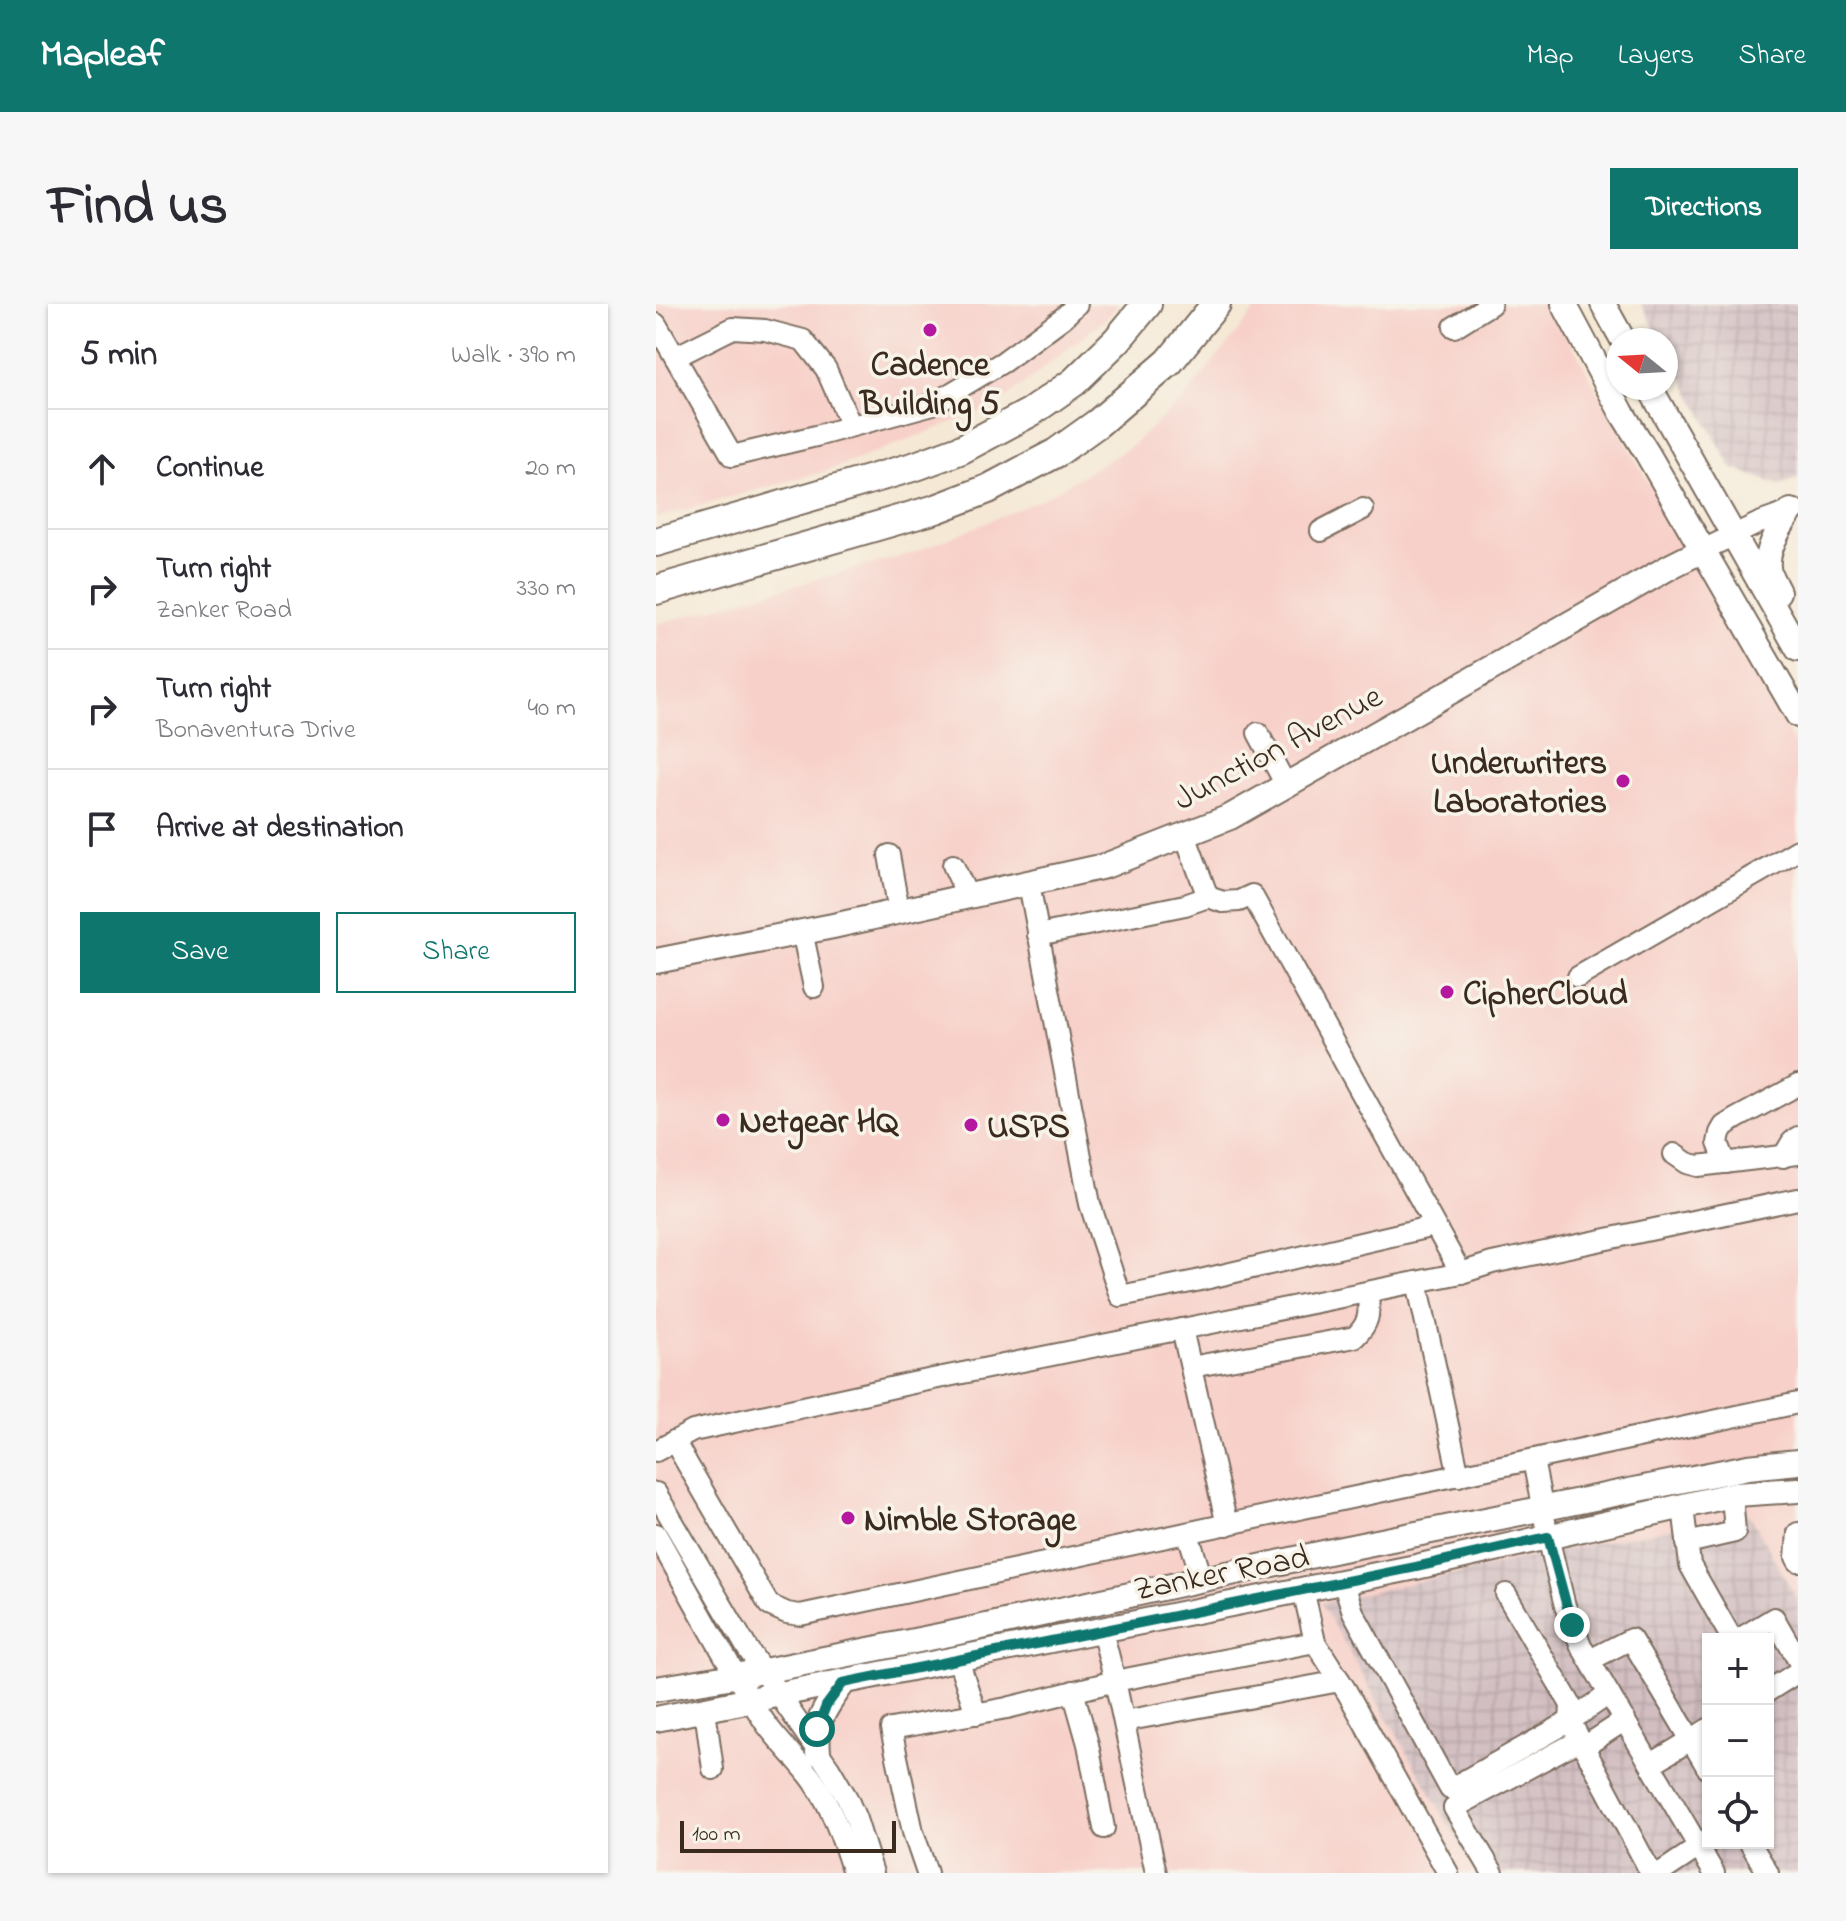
<!DOCTYPE html>
<html lang="en">
<head>
<meta charset="utf-8">
<style>
	body { margin:0; font-family:"Indie Flower",sans-serif; background:#f7f7f7; color:#2b2b33 }
	.controls { position:absolute; right:24px; bottom:24px; display:grid; overflow:hidden; border-radius:0px; box-shadow:0 2px 6px #0004 }
	.controls button { width:72px; height:72px; display:grid; place-items:center; padding:0; border:0; border-bottom:2px solid #e1e1e2; background:#fff; color:#2b2b33; font:40px sans-serif }
	.compass { position:absolute; left:950px; top:24px; width:72px; height:72px; border-radius:50%; background:#fff; box-shadow:0 2px 6px #0004; rotate:288deg }
	.scale { position:absolute; left:24px; bottom:20px; width:216px; box-sizing:border-box; padding-left:8px; border:4px solid #3b2a1e; border-top:0; font-size:22px; line-height:28px; white-space:nowrap; color:#3b2a1e; -webkit-text-stroke:6px #f7f3e8; paint-order:stroke }
	.stop { position:absolute; width:24px; height:24px; margin:-18px; border:6px solid #0f766e; border-radius:50%; background:#fff }
	.stop.end { background:#0f766e; border-color:#fff; box-shadow:0 2px 8px #0008 }
	.list { margin:0; padding:0; list-style:none }
	h2 { display:flex; justify-content:space-between; align-items:center; height:104px; margin:0; padding:0 32px; font-size:34px }
	h2 small { font-size:26px; font-weight:400; color:#7c7c81 }
	.list li { display:grid; grid-template-columns:52px 1fr auto; gap:24px; align-items:center; box-sizing:border-box; height:120px; padding:0 32px; border-top:2px solid #e1e1e2 }
	.list b { display:block; font-size:30px; white-space:nowrap }
	.list p { margin:0; font-size:26px; white-space:nowrap; color:#7c7c81 }
	.list em { font-size:26px; font-style:normal; color:#7c7c81 }
	.actions { display:flex; gap:16px; padding:24px 32px }
	.actions a { flex:1; padding:18px 0; border:2px solid #0f766e; border-radius:0px; text-align:center; font-size:28px; color:#0f766e }
	.actions .main { background:#0f766e; color:#fff }
	.icon { flex:none; width:44px; height:44px; fill:none; stroke:currentColor; stroke-width:2; stroke-linecap:round; stroke-linejoin:round }
	.map { position:relative; flex:none; width:1142px; height:1569px; overflow:hidden; border-radius:0px }
	header { display:flex; align-items:center; gap:48px; box-sizing:border-box; height:112px; padding:0 40px; background:#0f766e; color:#fff }
	header strong { font-size:38px }
	nav { display:flex; gap:44px; margin-inline-start:auto; font-size:28px }
	.intro { display:flex; align-items:center; justify-content:space-between; box-sizing:border-box; height:192px; padding:0 48px }
	h1 { margin:0; font-size:56px }
	.button { padding:20px 36px; border-radius:0px; background:#0f766e; color:#fff; font-size:28px; font-weight:700 }
	main { display:flex; gap:48px; padding:0 48px }
	aside { flex:1; background:#fff; border-radius:0px; box-shadow:0 2px 6px #0004 }
	.map>svg:first-child { display:block }
</style>
</head>
<body>
<header>
<strong>Mapleaf</strong>
<nav><a>Map</a><a>Layers</a><a>Share</a></nav>
</header>
<div class="intro"><h1>Find us</h1><a class="button">Directions</a></div>
<main>
<aside>
<h2>5 min<small>Walk · 390 m</small></h2>
<ul class="list">
<li><svg class="icon" aria-label="ahead" viewBox="0 0 24 24"><path d="M12 20V5M6 11l6-6 6 6"/></svg><div><b>Continue</b></div><em>20 m</em></li>
<li><svg class="icon" aria-label="right" viewBox="0 0 24 24"><path d="M7 20v-9h11M14 6l5 5-5 5"/></svg><div><b>Turn right</b><p>Zanker Road</p></div><em>330 m</em></li>
<li><svg class="icon" aria-label="right" viewBox="0 0 24 24"><path d="M7 20v-9h11M14 6l5 5-5 5"/></svg><div><b>Turn right</b><p>Bonaventura Drive</p></div><em>40 m</em></li>
<li><svg class="icon" aria-label="arrive" viewBox="0 0 24 24"><path d="M6 21V4h12l-3 4 3 4H6"/></svg><div><b>Arrive at destination</b></div></li>
</ul>
<div class="actions"><a class="main">Save</a><a>Share</a></div>
</aside>
<div class="map">
<svg width="1142" height="1569" viewBox="0 0 1142 1569">
	<defs>
		<pattern id="industrial-grid" width="8" height="8" patternUnits="userSpaceOnUse" patternTransform="scale(2)"><rect width="8" height="8" fill="#d2bec1"/><path d="M0 4h8M4 0v8" fill="none" stroke="#b5a3a5"/></pattern>
	</defs>
	<rect width="100%" height="100%" fill="#f7f3e8"/>
	<filter id="ink" filterUnits="userSpaceOnUse"><feTurbulence type="fractalNoise" baseFrequency=".0125" numOctaves="2"/><feDisplacementMap in="SourceGraphic" scale="16" xChannelSelector="R" yChannelSelector="G"/><feConvolveMatrix kernelMatrix="1 2 1 2 8 2 1 2 1" color-interpolation-filters="sRGB"/></filter>
	<filter id="wash" filterUnits="userSpaceOnUse"><feTurbulence type="fractalNoise" baseFrequency=".006" numOctaves="4" result="noise"/><feDisplacementMap in="SourceGraphic" scale="32" xChannelSelector="R" yChannelSelector="G"/><feGaussianBlur stdDeviation="1.8" result="paint"/><feColorMatrix in="noise" values="0 0 0 0 0 0 0 0 0 0 0 0 0 0 0 0 0 1.4 0 .05"/><feComposite in="paint" operator="in"/></filter>
	<g filter="url(#wash)">
		<rect width="100%" height="100%" fill="#f5e8d4"/>
		<g fill="#f7d0c9" fill-rule="evenodd">
			<path d="M 0,0 L 462,0 L 453,12 L 343,100 L 174,166 L 0,214 Z"/>
			<path d="M 604,0 L 894,0 L 1038,262 L 1142,446 L 1142,1569 L 0,1569 L 0,320 L 257,249 L 386,195 L 473,144 L 528,94 ZM 1052,1335 L 1112,1335 L 1112,1539 L 1052,1539 Z"/>
		</g>
		<g fill="url(#industrial-grid)" fill-rule="evenodd">
			<path d="M 985,0 L 1142,0 L 1142,174 L 1123,181 L 1076,164 L 1010,45 L 1010,36 L 1005,36 Z"/>
			<path d="M 1093,1210 L 1142,1297 L 1142,1569 L 821,1569 L 665,1299 L 945,1238 ZM 1052,1335 L 1112,1335 L 1112,1539 L 1052,1539 Z"/>
		</g>
	</g>
	<g filter="url(#ink)">
		<g fill="none" stroke-linecap="round" stroke-linejoin="round">
			<g stroke="#7c6c5e" stroke-width="24">
				<g id="minor">
					<path d="M 0,20 L 76,152 L 160,132 L 277,100 L 347,58 L 408,13 L 421,0"/>
					<path d="M 798,23 L 835,0"/>
					<path d="M 19,53 L 77,24 L 109,26 L 147,36 L 170,65 L 195,122"/>
					<path d="M 665,227 L 707,205"/>
					<path d="M 1047,246 L 1103,219 L 1139,206"/>
					<path d="M 602,429 L 630,481"/>
					<path d="M 529,531 L 552,593"/>
					<path d="M 233,551 L 243,608"/>
					<path d="M 297,561 L 312,593"/>
					<path d="M 373,580 L 434,900 L 464,992 L 540,977 L 778,922"/>
					<path d="M 146,627 L 158,683"/>
					<path d="M 382,631 L 529,601 L 552,593 L 567,598 L 583,597 L 596,591 L 805,969"/>
					<path d="M 922,673 L 1142,546"/>
					<path d="M 1018,850 L 1031,859 L 1042,862 L 1142,850"/>
					<path d="M 1127,853 L 1136,838 L 1142,833"/>
					<path d="M 1070,859 L 1062,839 L 1064,829 L 1068,822 L 1081,814 L 1142,781"/>
					<path d="M 761,978 L 803,1172"/>
					<path d="M 526,1025 L 571,1221"/>
					<path d="M 535,1063 L 699,1033 C 715,1017 713,1009 712,988"/>
					<path d="M 18,1137 L 113,1301 L 131,1309 L 144,1311 L 1142,1099"/>
					<path d="M 0,1147 L 37,1127 L 257,1079 L 805,969 L 836,959 L 1142,895"/>
					<path d="M 877,1156 L 892,1233 L 909,1302 L 925,1342 L 1058,1569"/>
					<path d="M 0,1189 L 91,1344 L 174,1465 L 191,1494 L 200,1515 L 217,1569"/>
					<path d="M 1027,1203 L 1034,1261 L 1076,1335"/>
					<path d="M 1142,1229 L 1140,1253 L 1142,1257"/>
					<path d="M 0,1230 C 36,1293 69,1357 108,1417 C 123,1439 144,1457 159,1479 C 177,1506 188,1538 197,1569"/>
					<path d="M 532,1230 L 546,1275"/>
					<path d="M 1031,1239 L 1079,1228 L 1076,1191"/>
					<path d="M 687,1277 L 697,1308 L 794,1485 L 914,1417 L 953,1390"/>
					<path d="M 647,1285 L 659,1338 L 691,1388 L 792,1569"/>
					<path d="M 850,1290 L 915,1401 L 914,1417 L 995,1569"/>
					<path d="M 446,1326 L 459,1377 L 500,1569"/>
					<path d="M 1083,1335 L 1118,1314 L 1142,1356"/>
					<path d="M 302,1355 L 320,1410"/>
					<path d="M 934,1356 L 975,1335 L 1035,1436 L 1052,1425"/>
					<path d="M 417,1387 L 432,1440 L 448,1524"/>
					<path d="M 1112,1387 L 1142,1368"/>
					<path d="M 49,1406 L 57,1465"/>
					<path d="M 468,1417 L 684,1377"/>
					<path d="M 928,1443 L 969,1416"/>
					<path d="M 995,1460 L 1035,1436 L 1052,1465"/>
					<path d="M 1094,1539 L 1112,1569"/>
					<path d="M 271,1569 L 257,1528 L 235,1425 L 351,1404 L 459,1377 L 659,1338"/>
					<path d="M 837,1569 L 798,1504 L 924,1436"/>
					<path d="M 1004,1569 L 1043,1543"/>
				</g>
			</g>
			<g stroke="#7c6c5e" stroke-width="28">
				<g id="major">
					<path d="M 908,0 L 966,109 L 991,149 L 1142,411"/>
					<path d="M 947,0 L 967,36"/>
					<path d="M 994,84 L 1142,345"/>
					<path d="M 1122,288 C 1119,281 1112,271 1112,263 C 1110,244 1125,221 1135,207"/>
					<path d="M 0,657 L 177,622 L 449,562 L 574,513 L 1017,261 L 1047,246"/>
					<path d="M 0,1385 L 108,1367 L 298,1329 L 686,1245 L 1092,1163 L 1142,1158"/>
					<path d="M 0,1415 L 760,1263 L 1080,1190 L 1142,1186"/>
					<path d="M 162,1449 C 159,1415 168,1406 187,1379"/>
				</g>
			</g>
			<g stroke="#7c6c5e" stroke-width="32">
				<g id="highway">
					<path d="M 0,238 L 260,162 L 306,145 L 375,108 L 418,78 L 461,36 L 491,0"/>
					<path d="M 0,286 L 280,205 L 332,185 L 400,149 L 442,119 L 513,58 L 560,0"/>
				</g>
			</g>
			<use href="#minor" stroke="#fff" stroke-width="20"/>
			<use href="#major" stroke="#fff" stroke-width="24"/>
			<use href="#highway" stroke="#fff" stroke-width="28"/>
		</g>
	</g>
	<g fill="none" stroke-linecap="round" stroke-linejoin="round" filter="url(#ink)">
		<path stroke="#0f766e" stroke-width="10" d="M 161,1425 L 170,1402 L 187,1379 L 760,1263 L 892,1233 L 916,1321"/>
	</g>
	<g fill="#b5179e" stroke="#f7f3e8" stroke-width="3">
		<circle cx="274" cy="26" r="8"/>
		<circle cx="967" cy="477" r="8"/>
		<circle cx="791" cy="688" r="8"/>
		<circle cx="67" cy="816" r="8"/>
		<circle cx="315" cy="821" r="8"/>
		<circle cx="192" cy="1214" r="8"/>
	</g>
	<g text-anchor="middle" stroke-width="7" stroke-linejoin="round" paint-order="stroke">
		<g font-size="34" font-weight="bold" fill="#3b2a1e" stroke="#f7f3e8" text-anchor="start">
			<text x="274" y="71" text-anchor="middle">Cadence<tspan x="274" dy="39">Building 5</tspan></text>
			<text x="951" y="469" text-anchor="end">Underwriters<tspan x="951" dy="39">Laboratories</tspan></text>
			<text x="807" y="700">CipherCloud</text>
			<text x="83" y="828">Netgear HQ</text>
			<text x="331" y="833">USPS</text>
			<text x="208" y="1226">Nimble Storage</text>
		</g>
		<g font-size="34" fill="#3b2a1e" stroke="#f7f3e8">
			<text transform="translate(621 442) rotate(-28)" y="12">Junction Avenue</text>
			<text transform="translate(565 1267) rotate(-11)" y="12">Zanker Road</text>
		</g>
	</g>
</svg>
<div class="controls">
<button>+</button>
<button>−</button>
<button><svg class="icon" aria-label="locate" viewBox="0 0 24 24"><circle cx="12" cy="12" r="6"/><path d="M12 2v4M12 18v4M2 12h4M18 12h4"/></svg></button>
</div>
<svg class="compass" viewBox="-18 -18 36 36"><path d="M0-13l5 13h-10z" fill="#e53935"/><path d="M0 13l5-13h-10z" fill="#7c7c81"/></svg>
<div class="scale">100 m</div>
<div class="stop" style="left:161px;top:1425px"></div>
<div class="stop end" style="left:916px;top:1321px"></div>
</div>
</main>
</body>
</html>
